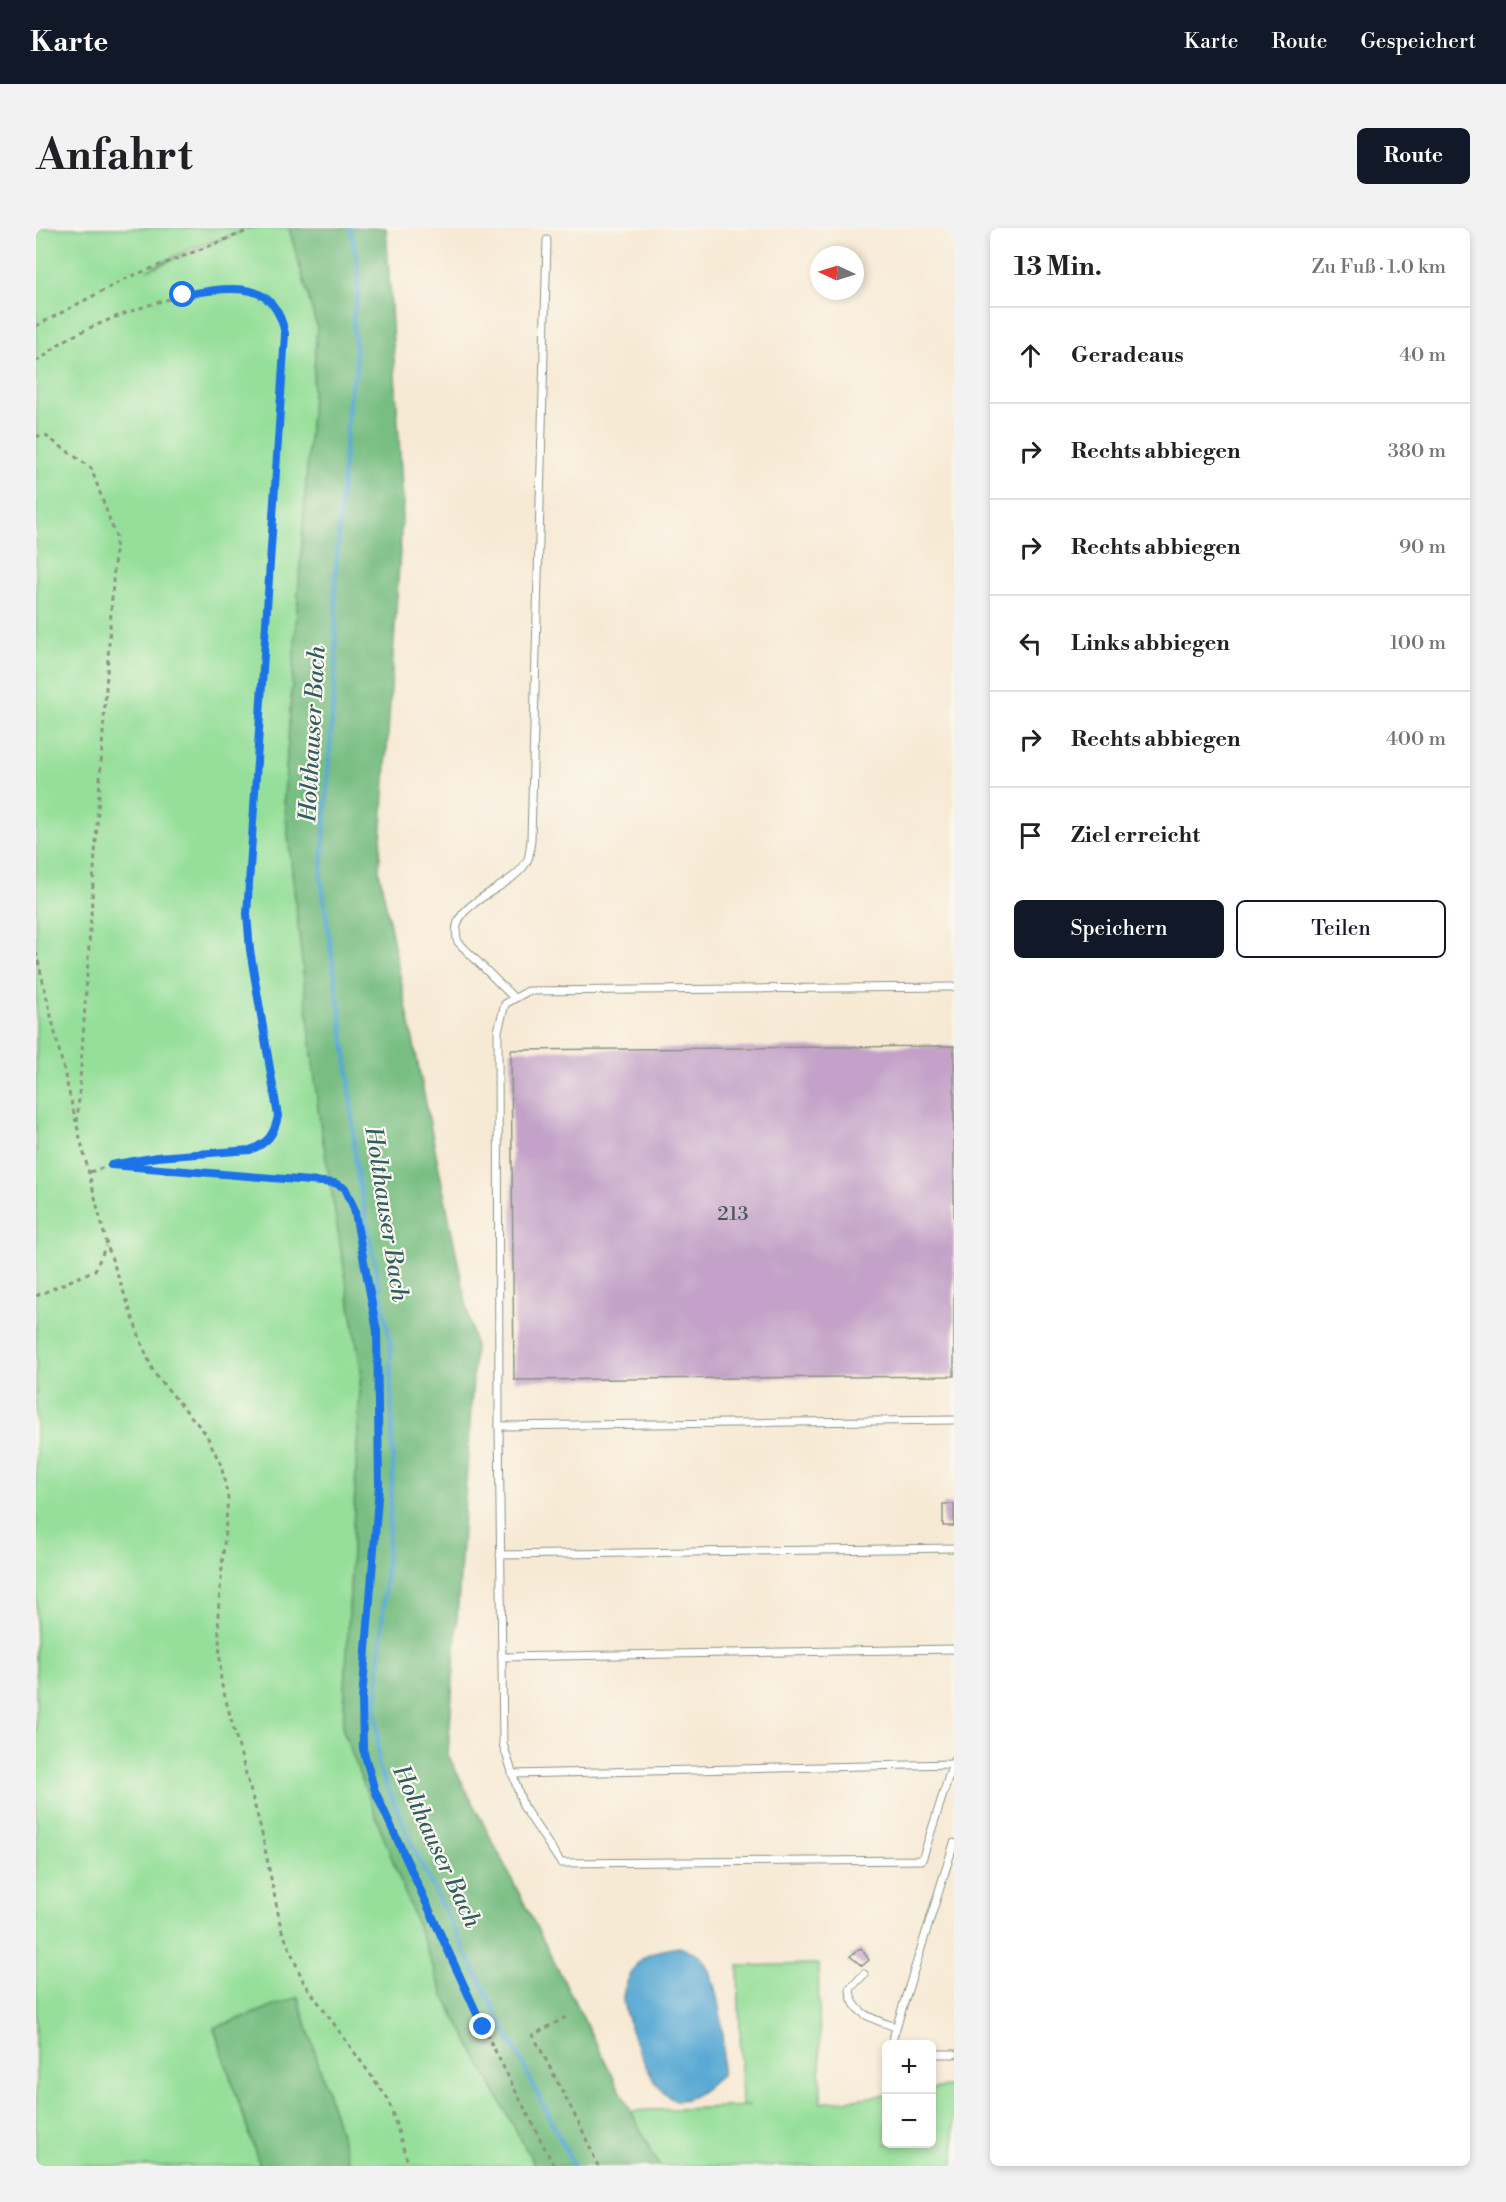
<!DOCTYPE html>
<html lang="de">
<head>
<meta charset="utf-8">
<style>
	body { margin:0; font-family:"Libre Bodoni",serif; background:#f2f2f2; color:#202124 }
	.controls { position:absolute; right:18px; bottom:18px; display:grid; overflow:hidden; border-radius:9px; box-shadow:0 3px 9px #0003 }
	.controls button { width:54px; height:54px; display:grid; place-items:center; padding:0; border:0; border-bottom:2px solid #e0e0e0; background:#fff; color:#202124; font:30px sans-serif }
	.compass { position:absolute; left:774px; top:18px; width:54px; height:54px; border-radius:50%; background:#fff; box-shadow:0 3px 9px #0003; rotate:274deg }
	.stop { position:absolute; width:18px; height:18px; margin:-14px; border:4px solid #1a73e8; border-radius:50%; background:#fff }
	.stop.end { background:#1a73e8; border-color:#fff; box-shadow:0 2px 6px #0008 }
	.list { margin:0; padding:0; list-style:none }
	h2 { display:flex; justify-content:space-between; align-items:center; height:78px; margin:0; padding:0 24px; font-size:26px }
	h2 small { font-size:20px; font-weight:400; color:#757577 }
	.list li { display:grid; grid-template-columns:39px 1fr auto; gap:18px; align-items:center; box-sizing:border-box; height:96px; padding:0 24px; border-top:2px solid #e0e0e0 }
	.list b { display:block; font-size:22px; white-space:nowrap }
	.list em { font-size:20px; font-style:normal; color:#757577 }
	.actions { display:flex; gap:12px; padding:18px 24px }
	.actions a { flex:1; padding:14px 0; border:2px solid #111827; border-radius:9px; text-align:center; font-size:21px; color:#111827 }
	.actions .main { background:#111827; color:#fff }
	.icon { flex:none; width:33px; height:33px; fill:none; stroke:currentColor; stroke-width:2; stroke-linecap:round; stroke-linejoin:round }
	.map { position:relative; flex:none; width:918px; height:1938px; overflow:hidden; border-radius:9px }
	header { display:flex; align-items:center; gap:36px; box-sizing:border-box; height:84px; padding:0 30px; background:#111827; color:#fff }
	header strong { font-size:28px }
	nav { display:flex; gap:33px; margin-inline-start:auto; font-size:21px }
	.intro { display:flex; align-items:center; justify-content:space-between; box-sizing:border-box; height:144px; padding:0 36px }
	h1 { margin:0; font-size:42px }
	.button { padding:15px 27px; border-radius:9px; background:#111827; color:#fff; font-size:21px; font-weight:700 }
	main { display:flex; gap:36px; padding:0 36px }
	aside { flex:1; background:#fff; border-radius:9px; box-shadow:0 3px 9px #0003 }
	.map>svg:first-child { display:block }
</style>
</head>
<body>
<header>
<strong>Karte</strong>
<nav><a>Karte</a><a>Route</a><a>Gespeichert</a></nav>
</header>
<div class="intro"><h1>Anfahrt</h1><a class="button">Route</a></div>
<main>
<div class="map">
<svg width="918" height="1938" viewBox="0 0 918 1938">
	<rect width="100%" height="100%" fill="#fbf7ec"/>
	<filter id="ink" filterUnits="userSpaceOnUse"><feTurbulence type="fractalNoise" baseFrequency=".0167" numOctaves="2"/><feDisplacementMap in="SourceGraphic" scale="12" xChannelSelector="R" yChannelSelector="G"/><feConvolveMatrix kernelMatrix="1 2 1 2 8 2 1 2 1" color-interpolation-filters="sRGB"/></filter>
	<filter id="wash" filterUnits="userSpaceOnUse"><feTurbulence type="fractalNoise" baseFrequency=".008" numOctaves="4" result="noise"/><feDisplacementMap in="SourceGraphic" scale="24" xChannelSelector="R" yChannelSelector="G"/><feGaussianBlur stdDeviation="1.35" result="paint"/><feColorMatrix in="noise" values="0 0 0 0 0 0 0 0 0 0 0 0 0 0 0 0 0 1.4 0 .05"/><feComposite in="paint" operator="in"/></filter>
	<g filter="url(#wash)">
		<rect width="100%" height="100%" fill="#f7ead5"/>
		<g fill="#95df9a" stroke="#5a8e67" stroke-width="1.5" fill-rule="evenodd">
			<path d="M 0,0 L 253,0 L 281,99 L 248,570 L 283,888 L 325,1142 L 307,1502 L 409,1770 L 499,1938 L 314,1938 L 262,1769 L 178,1800 L 224,1938 L 0,1938 ZM 205,4 L 111,42 L 156,20 Z"/>
			<path d="M 782,1736 L 785,1875 L 850,1867 L 850,1916 L 896,1916 L 896,1861 L 918,1858 L 918,1938 L 623,1938 L 595,1883 L 714,1878 L 706,1878 L 702,1738 Z"/>
		</g>
		<g fill="#78be82" stroke="#4c7e5b" stroke-width="1.5">
			<path d="M 253,0 L 350,0 L 367,276 L 343,643 L 439,1119 L 412,1527 L 623,1938 L 499,1938 L 409,1770 L 307,1502 L 325,1142 L 283,888 L 248,570 L 281,99 Z"/>
			<path d="M 262,1769 L 314,1938 L 224,1938 L 178,1800 Z"/>
		</g>
		<path fill="#59a9d4" stroke="#3c7384" stroke-width="1.5" d="M 643,1719 C 652,1722 661,1724 667,1732 C 684,1758 690,1817 685,1847 C 674,1856 659,1872 642,1872 C 618,1873 588,1791 587,1770 C 587,1761 597,1738 604,1733 C 615,1723 628,1722 643,1719 Z"/>
		<g fill="none" stroke-linecap="round" stroke-linejoin="round">
			<path stroke="#59a9d4" stroke-width="4.5" d="M 314,0 L 322,35 L 322,66 L 317,91 L 321,142 L 314,161 L 305,270 L 299,355 L 300,433 L 285,650 L 313,849 L 320,939 L 354,1113 L 357,1242 L 340,1483 L 343,1540 L 383,1632 L 538,1938"/>
		</g>
		<g id="blocks">
			<g fill="#c3a1c8">
				<path d="M 918,818 L 918,1148 L 478,1152 L 475,822 Z"/>
				<rect x="907" y="1276" width="11" height="22"/>
				<path d="M 825,1720 L 833,1732 L 826,1738 L 814,1728 Z"/>
			</g>
		</g>
	</g>
	<g filter="url(#ink)">
		<use href="#blocks" fill-opacity="0" stroke="#8b9484" stroke-width="1.5"/>
		<g fill="none" stroke-linecap="round" stroke-linejoin="round">
			<g stroke="#8b9484" stroke-width="9">
				<g id="lane">
					<path d="M 918,759 L 492,763 L 469,776 L 462,803 L 463,1198 L 918,1192"/>
					<path d="M 478,770 L 422,714 C 408,673 478,663 492,631 C 494,625 494,618 495,612 L 511,12"/>
					<path d="M 463,1198 L 467,1516 L 487,1578 L 525,1635 L 886,1632 L 918,1532"/>
					<path d="M 464,1327 L 918,1320"/>
					<path d="M 466,1429 L 918,1421"/>
					<path d="M 476,1546 L 917,1536"/>
					<path d="M 828,1746 L 814,1761 C 815,1786 839,1792 860,1799"/>
					<path d="M 855,1816 L 918,1615"/>
					<path d="M 896,1826 L 918,1826"/>
				</g>
			</g>
			<g stroke="#8b9484" stroke-width="3" stroke-dasharray="4.5 4.5" stroke-linecap="butt">
				<path d="M 0,2 L 2,0"/>
				<path d="M 0,98 L 91,50 L 219,0"/>
				<path d="M 0,133 C 10,129 17,120 26,114 C 63,92 190,42 228,67 C 242,77 246,91 249,106 L 211,685 L 214,722 L 242,888 C 238,907 232,915 214,922 L 121,929 L 81,936"/>
				<path d="M 0,208 L 10,208 L 55,240 L 80,309 L 41,898 L 71,1017 L 106,1116 L 118,1145 L 170,1206 L 185,1237 L 192,1270 L 182,1386 L 185,1454 L 225,1601 L 245,1700 L 267,1753 L 352,1871 L 373,1938"/>
				<path d="M 0,724 L 40,894"/>
				<path d="M 54,944 L 75,937 L 155,945 L 260,950 L 299,955 L 309,960 L 318,980 L 331,1040 L 341,1103 L 344,1159 L 343,1257 L 326,1472 L 327,1521 L 339,1563 L 447,1799 L 518,1938"/>
				<path d="M 0,1068 L 59,1042 L 70,1018"/>
				<path d="M 530,1789 L 497,1807 L 545,1899 L 562,1938"/>
			</g>
			<use href="#lane" stroke="#fff" stroke-width="7"/>
		</g>
	</g>
	<g fill="none" stroke-linecap="round" stroke-linejoin="round" filter="url(#ink)">
		<path stroke="#1a73e8" stroke-width="8" d="M 147,67 C 192,60 238,48 249,106 L 211,686 L 214,722 L 242,888 C 238,907 232,915 214,922 L 121,929 L 75,937 L 299,955 L 309,960 L 318,980 L 341,1103 L 343,1257 L 326,1472 L 327,1521 L 339,1563 L 447,1799"/>
	</g>
	<g text-anchor="middle" stroke-width="4.5" stroke-linejoin="round" paint-order="stroke">
		<g font-size="20" fill="#485659">
			<text x="697" y="992">213</text>
		</g>
		<g font-size="24" font-style="italic" fill="#305d64" stroke="#fbf7ec">
			<text transform="translate(276 506) rotate(-87)" y="8">Holthauser Bach</text>
			<text transform="translate(351 986) rotate(81)" y="8">Holthauser Bach</text>
			<text transform="translate(401 1618) rotate(65)" y="8">Holthauser Bach</text>
		</g>
	</g>
</svg>
<div class="controls">
<button>+</button>
<button>−</button>
</div>
<svg class="compass" viewBox="-18 -18 36 36"><path d="M0-13l5 13h-10z" fill="#e53935"/><path d="M0 13l5-13h-10z" fill="#757577"/></svg>
<div class="stop" style="left:147px;top:67px"></div>
<div class="stop end" style="left:447px;top:1799px"></div>
</div>
<aside>
<h2>13 Min.<small>Zu Fuß · 1.0 km</small></h2>
<ul class="list">
<li><svg class="icon" aria-label="ahead" viewBox="0 0 24 24"><path d="M12 20V5M6 11l6-6 6 6"/></svg><div><b>Geradeaus</b></div><em>40 m</em></li>
<li><svg class="icon" aria-label="right" viewBox="0 0 24 24"><path d="M7 20v-9h11M14 6l5 5-5 5"/></svg><div><b>Rechts abbiegen</b></div><em>380 m</em></li>
<li><svg class="icon" aria-label="right" viewBox="0 0 24 24"><path d="M7 20v-9h11M14 6l5 5-5 5"/></svg><div><b>Rechts abbiegen</b></div><em>90 m</em></li>
<li><svg class="icon" aria-label="left" viewBox="0 0 24 24"><path d="M17 20v-9H6M10 6l-5 5 5 5"/></svg><div><b>Links abbiegen</b></div><em>100 m</em></li>
<li><svg class="icon" aria-label="right" viewBox="0 0 24 24"><path d="M7 20v-9h11M14 6l5 5-5 5"/></svg><div><b>Rechts abbiegen</b></div><em>400 m</em></li>
<li><svg class="icon" aria-label="arrive" viewBox="0 0 24 24"><path d="M6 21V4h12l-3 4 3 4H6"/></svg><div><b>Ziel erreicht</b></div></li>
</ul>
<div class="actions"><a class="main">Speichern</a><a>Teilen</a></div>
</aside>
</main>
</body>
</html>
